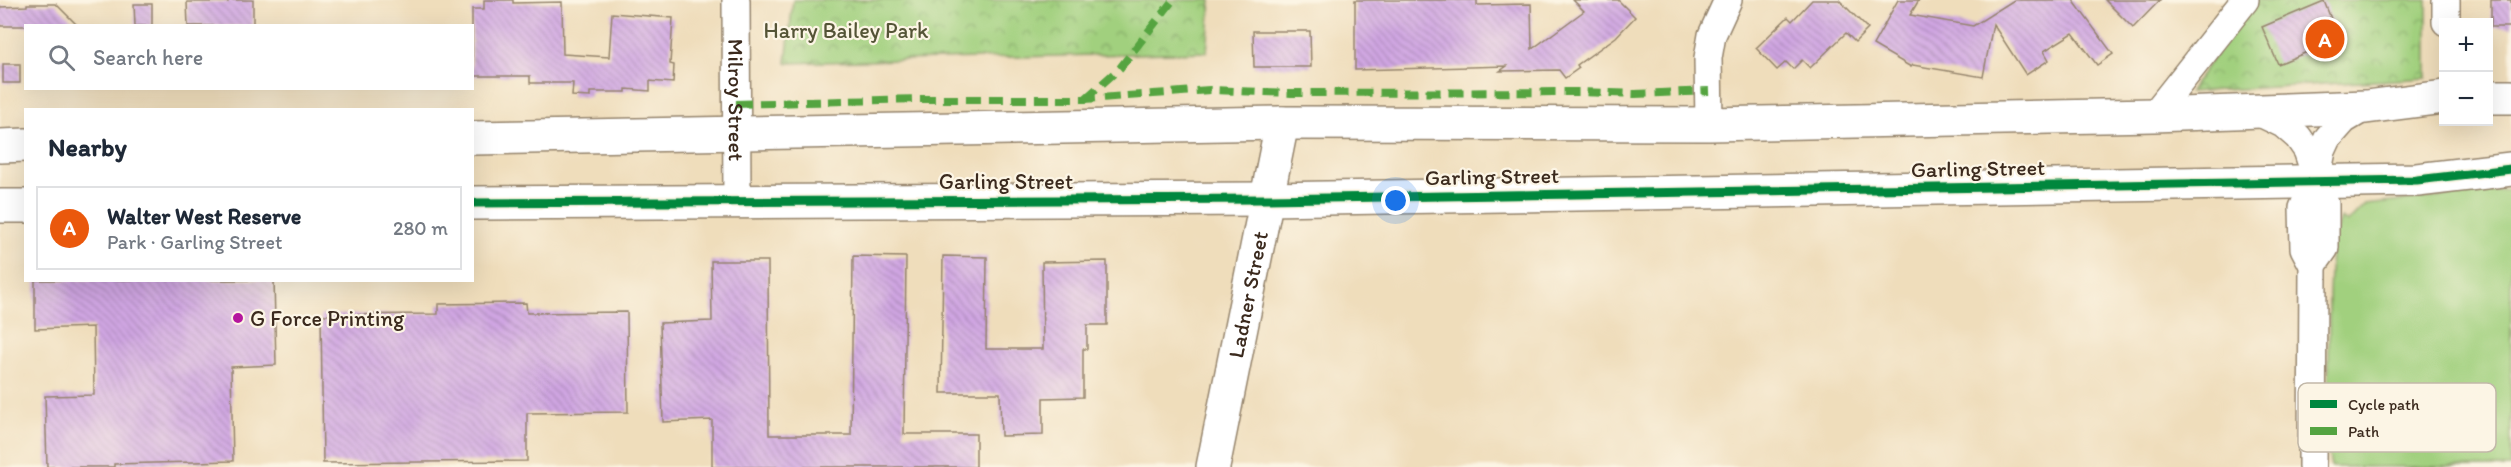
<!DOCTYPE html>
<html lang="en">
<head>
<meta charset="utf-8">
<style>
	body { margin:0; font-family:Itim,sans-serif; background:#f6f6f7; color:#1f2937 }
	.controls { position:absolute; right:18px; top:18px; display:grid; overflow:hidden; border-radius:0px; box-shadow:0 6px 24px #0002 }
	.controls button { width:54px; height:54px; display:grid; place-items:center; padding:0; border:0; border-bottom:2px solid #e0e1e3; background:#fff; color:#1f2937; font:30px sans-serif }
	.you { position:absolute; left:1396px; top:201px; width:21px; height:21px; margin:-15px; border:4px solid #fff; border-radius:50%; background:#1a73e8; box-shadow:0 0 0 9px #1a73e833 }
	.badge { display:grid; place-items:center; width:39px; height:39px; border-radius:50%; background:#ea580c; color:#fff; font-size:20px; font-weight:700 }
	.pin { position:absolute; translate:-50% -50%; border:3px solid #fff; box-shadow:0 2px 6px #0006 }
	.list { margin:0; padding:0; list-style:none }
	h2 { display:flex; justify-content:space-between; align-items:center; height:78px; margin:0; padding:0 24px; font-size:26px }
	h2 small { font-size:20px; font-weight:400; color:#747a83 }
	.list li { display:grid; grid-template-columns:39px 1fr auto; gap:18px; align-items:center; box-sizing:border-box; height:84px; margin:0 12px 12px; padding:0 12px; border:2px solid #e0e1e3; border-radius:0px }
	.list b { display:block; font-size:22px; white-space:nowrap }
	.list p { margin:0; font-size:20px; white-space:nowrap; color:#747a83 }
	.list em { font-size:20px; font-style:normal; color:#747a83 }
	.icon { flex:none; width:33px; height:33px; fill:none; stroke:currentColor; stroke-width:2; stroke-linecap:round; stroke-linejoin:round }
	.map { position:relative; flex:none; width:2511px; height:467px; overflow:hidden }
	.search { position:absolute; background:#fff; box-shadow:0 6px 24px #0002; left:24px; top:24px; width:450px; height:66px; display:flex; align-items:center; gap:15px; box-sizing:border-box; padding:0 21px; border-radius:0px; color:#747a83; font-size:22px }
	.panel { position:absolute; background:#fff; box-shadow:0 6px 24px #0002; left:24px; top:108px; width:450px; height:174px; border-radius:0px }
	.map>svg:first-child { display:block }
</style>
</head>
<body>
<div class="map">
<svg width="2511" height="467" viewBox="0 0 2511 467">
	<defs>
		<pattern id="park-crowns" width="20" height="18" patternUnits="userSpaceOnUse" patternTransform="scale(1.5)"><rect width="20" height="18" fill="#a1d07e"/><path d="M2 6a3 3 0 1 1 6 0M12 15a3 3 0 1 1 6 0" fill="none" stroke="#84a967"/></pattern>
		<pattern id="building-back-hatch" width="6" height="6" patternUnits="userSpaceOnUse" patternTransform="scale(1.5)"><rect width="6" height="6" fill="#d0a6e3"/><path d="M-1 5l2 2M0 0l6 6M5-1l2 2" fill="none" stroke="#aa87b7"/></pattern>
	</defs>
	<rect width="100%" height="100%" fill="#fcf5e5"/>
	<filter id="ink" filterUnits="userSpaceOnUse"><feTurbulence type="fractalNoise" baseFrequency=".0167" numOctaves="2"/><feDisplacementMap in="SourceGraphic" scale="12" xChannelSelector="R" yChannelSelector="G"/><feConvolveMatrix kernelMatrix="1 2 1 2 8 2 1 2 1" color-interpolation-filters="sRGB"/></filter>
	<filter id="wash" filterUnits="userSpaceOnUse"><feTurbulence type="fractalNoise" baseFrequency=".008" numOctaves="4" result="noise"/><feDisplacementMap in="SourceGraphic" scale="24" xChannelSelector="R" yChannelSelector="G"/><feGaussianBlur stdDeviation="1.35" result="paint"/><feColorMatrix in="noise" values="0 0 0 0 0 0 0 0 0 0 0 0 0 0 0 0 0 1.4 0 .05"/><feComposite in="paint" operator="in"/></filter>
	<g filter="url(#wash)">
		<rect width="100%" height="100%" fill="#efddbb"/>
		<path fill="#a1d07e" stroke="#6e7d4e" stroke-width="1.5" d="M 2511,189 L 2511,467 L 2331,467 L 2329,455 L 2329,294 L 2331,248 L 2341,218 L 2348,222 L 2365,205 Z"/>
		<g fill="url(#park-crowns)" stroke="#6e7d4e" stroke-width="1.5">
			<path d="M 793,0 L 1211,0 L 1207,52 L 786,63 Z"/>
			<path d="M 2254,0 L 2427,0 L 2427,78 L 2189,92 Z"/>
		</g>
		<g id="blocks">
			<g fill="url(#building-back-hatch)">
				<path d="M 228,0 L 253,0 L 253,26 L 188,26 L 187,2 L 228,2 Z"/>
				<path d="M 484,0 L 513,0 L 513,3 L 562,2 L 563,54 L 609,57 L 612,13 L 673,18 L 670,64 L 674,65 L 673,83 L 650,81 L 650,91 L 626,89 L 626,92 L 590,92 L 590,97 L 572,96 L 573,83 L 530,83 L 530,76 L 472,76 L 472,9 L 484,9 Z"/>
				<path d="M 1355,0 L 1477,0 L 1477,5 L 1531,4 L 1532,49 L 1584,11 L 1573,0 L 1618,0 L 1635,17 L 1616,37 L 1577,65 L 1579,68 L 1565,78 L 1559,70 L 1500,71 L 1507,66 L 1355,70 Z"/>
				<path d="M 1812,0 L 1839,0 L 1868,29 L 1855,42 L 1846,33 L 1810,68 L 1802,60 L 1793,69 L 1786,62 L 1777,70 L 1756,48 L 1788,17 L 1792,21 Z"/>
				<path d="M 1898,0 L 1919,0 L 1910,15 L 1973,26 L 2014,0 L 2073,0 L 2113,54 L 2097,65 L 2073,33 L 2044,51 L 2049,60 L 2026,75 L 1993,24 L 1983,77 L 1913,65 L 1911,67 L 1873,45 Z"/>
				<path d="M 2105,0 L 2160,0 L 2133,28 Z"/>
				<rect x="2491" y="0" width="20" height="27"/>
				<path d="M 2324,1 L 2339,39 L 2278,64 L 2262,27 Z"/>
				<path d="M 27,4 L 56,4 L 78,26 L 0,26 L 0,7 L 27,6 Z"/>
				<path d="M 134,4 L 152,4 L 152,26 L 135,26 Z"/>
				<path d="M 1253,31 L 1310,31 L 1311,67 L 1254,67 Z"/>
				<rect x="3" y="64" width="17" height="19"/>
				<path d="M 853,256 L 906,257 L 904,434 L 976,434 L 976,467 L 712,467 L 712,420 L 663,422 L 660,323 L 712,321 L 711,261 L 768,261 L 769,435 L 851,435 Z"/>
				<path d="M 943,256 L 987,257 L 986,349 L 1043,349 L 1042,262 L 1107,261 L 1107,325 L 1087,325 L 1087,349 L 1083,349 L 1083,397 L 1043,398 L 1043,435 L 1001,436 L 1000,393 L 941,393 Z"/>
				<path d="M 35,280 L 274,280 L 276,365 L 231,367 L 233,461 L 114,464 L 114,467 L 47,467 L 45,396 L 94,395 L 93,327 L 35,329 Z"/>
				<path d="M 526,303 L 527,313 L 627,312 L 628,412 L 527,413 L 527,461 L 323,463 L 321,315 L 438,314 L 438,304 Z"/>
			</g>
		</g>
	</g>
	<g filter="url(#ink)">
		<use href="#blocks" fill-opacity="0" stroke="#95846c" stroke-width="1.5"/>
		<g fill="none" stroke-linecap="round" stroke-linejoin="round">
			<g stroke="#95846c" stroke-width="30">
				<g id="minor">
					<path id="s1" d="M 736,0 L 737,201"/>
					<path d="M 2446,0 L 2446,22"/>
					<path d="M 2256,111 L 2283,124 L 2298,137 L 2307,150 L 2325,204 L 2325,248 L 2313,265"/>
					<path d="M 2154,115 L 2245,0"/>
					<path d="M 1709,124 L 1708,58 L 1712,35 L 1728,0"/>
					<path d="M 2312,467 L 2313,265 L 2304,248 L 2303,208 L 2316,181 L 2322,151 L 2328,138 L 2344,120 L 2366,107"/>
				</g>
			</g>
			<g stroke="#95846c" stroke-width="36">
				<g id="tertiary">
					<path d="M 2488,97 L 2511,97"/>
					<path d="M 472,138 L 1282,123 L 1709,124 L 2154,115 L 2366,107 L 2444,97"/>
					<path d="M 0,146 L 26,145"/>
					<path d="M 472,203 L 1268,199 L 2417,180 L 2511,169"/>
					<path d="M 0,206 L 26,206"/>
					<path id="s2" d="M 1213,467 L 1282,123"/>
				</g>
			</g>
			<use href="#minor" stroke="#fff" stroke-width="27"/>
			<use href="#tertiary" stroke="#fff" stroke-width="33"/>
			<g stroke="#54a441" stroke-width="8" stroke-dasharray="15 8" stroke-linecap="butt">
				<path d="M 1085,99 L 1120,68 L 1173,0"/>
				<path d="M 736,104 L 918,99 L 1085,99 L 1210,90 L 1291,93 L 1581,92 L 1635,94 L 1709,91"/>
			</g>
			<g stroke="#fcf5e5" stroke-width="13">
				<path id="cycleway" d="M 472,203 L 1268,199 L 2417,180 L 2511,169"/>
			</g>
			<use href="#cycleway" stroke="#00873e" stroke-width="9"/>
		</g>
	</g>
	<circle fill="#b5179e" stroke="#fcf5e5" stroke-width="2" cx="238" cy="318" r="6"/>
	<g text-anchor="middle" stroke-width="4.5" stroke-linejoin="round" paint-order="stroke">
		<g font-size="22" fill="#545436" stroke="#fcf5e5">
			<text x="846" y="38">Harry Bailey Park</text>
		</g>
		<g font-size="22" fill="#3b2a1e" stroke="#fcf5e5">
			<text dy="8" stroke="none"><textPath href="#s1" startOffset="100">Milroy Street</textPath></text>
			<text transform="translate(1978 168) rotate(-1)" y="8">Garling Street</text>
			<text transform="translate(1492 176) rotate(-1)" y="8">Garling Street</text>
			<text x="1006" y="189">Garling Street</text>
			<text dy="8" stroke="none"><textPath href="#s2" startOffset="176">Ladner Street</textPath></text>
		</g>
		<g font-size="22" fill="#3b2a1e" stroke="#fcf5e5" text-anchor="start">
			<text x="250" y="326">G Force Printing</text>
		</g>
	</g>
	<rect x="2298" y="383" width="198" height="69" rx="9" fill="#fcf5e5" stroke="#c2b8a9" stroke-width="1.5"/>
	<rect x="2310" y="400" width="27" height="8" fill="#00873e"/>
	<rect x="2310" y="427" width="27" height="8" fill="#54a441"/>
	<g font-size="16" fill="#3b2a1e">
		<text x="2348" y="410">Cycle path</text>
		<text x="2348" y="437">Path</text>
	</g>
</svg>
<div class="controls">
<button>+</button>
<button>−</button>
</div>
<div class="you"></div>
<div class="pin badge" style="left:2325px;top:39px">A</div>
<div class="search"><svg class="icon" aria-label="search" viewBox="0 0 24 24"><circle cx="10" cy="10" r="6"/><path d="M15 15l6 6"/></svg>Search here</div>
<section class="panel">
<h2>Nearby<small></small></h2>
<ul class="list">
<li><span class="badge">A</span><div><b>Walter West Reserve</b><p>Park · Garling Street</p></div><em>280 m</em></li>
</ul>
</section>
</div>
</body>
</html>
